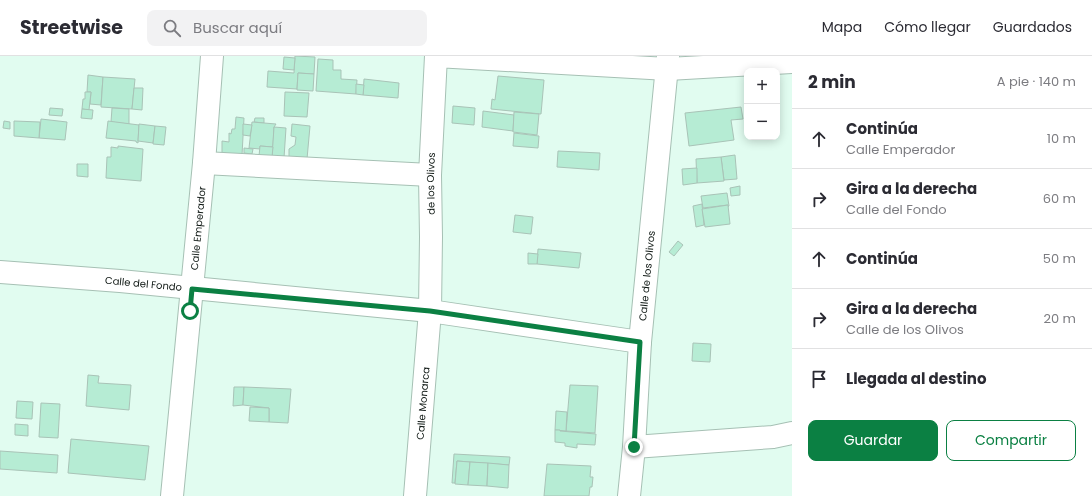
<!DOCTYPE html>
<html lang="es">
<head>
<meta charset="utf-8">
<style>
	body { margin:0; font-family:Poppins,sans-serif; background:#f2f2f3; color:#2b2b33 }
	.controls { position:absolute; right:12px; top:12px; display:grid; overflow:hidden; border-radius:8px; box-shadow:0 2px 10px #0003 }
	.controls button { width:36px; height:36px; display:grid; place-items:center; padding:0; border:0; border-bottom:1px solid #e1e1e2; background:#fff; color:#2b2b33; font:20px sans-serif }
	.stop { position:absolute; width:12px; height:12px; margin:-9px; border:3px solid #0b8043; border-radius:50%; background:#fff }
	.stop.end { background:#0b8043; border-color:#fff; box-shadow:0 1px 4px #0008 }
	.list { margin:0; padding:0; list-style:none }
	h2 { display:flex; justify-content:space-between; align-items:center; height:52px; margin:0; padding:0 16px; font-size:17px }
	h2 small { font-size:13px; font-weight:400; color:#7c7c81 }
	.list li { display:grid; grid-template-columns:26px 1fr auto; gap:12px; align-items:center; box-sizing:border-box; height:60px; padding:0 16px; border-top:1px solid #e1e1e2 }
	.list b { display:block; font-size:15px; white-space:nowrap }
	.list p { margin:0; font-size:13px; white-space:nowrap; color:#7c7c81 }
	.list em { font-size:13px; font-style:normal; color:#7c7c81 }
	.actions { display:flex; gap:8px; padding:12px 16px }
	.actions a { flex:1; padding:9px 0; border:1px solid #0b8043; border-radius:8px; text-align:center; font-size:14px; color:#0b8043 }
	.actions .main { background:#0b8043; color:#fff }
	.icon { flex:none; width:22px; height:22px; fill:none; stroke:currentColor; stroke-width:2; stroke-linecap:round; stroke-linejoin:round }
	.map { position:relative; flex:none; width:792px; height:440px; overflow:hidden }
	header { display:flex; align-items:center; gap:24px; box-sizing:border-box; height:56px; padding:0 20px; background:#fff; border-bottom:1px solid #e1e1e2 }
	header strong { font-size:19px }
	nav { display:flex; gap:22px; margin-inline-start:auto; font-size:14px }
	.search { width:280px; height:36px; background:#f2f2f3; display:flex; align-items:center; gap:10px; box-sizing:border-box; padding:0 14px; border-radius:8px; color:#7c7c81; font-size:15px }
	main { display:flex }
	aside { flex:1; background:#fff }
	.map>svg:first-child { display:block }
</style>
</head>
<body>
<header>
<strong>Streetwise</strong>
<div class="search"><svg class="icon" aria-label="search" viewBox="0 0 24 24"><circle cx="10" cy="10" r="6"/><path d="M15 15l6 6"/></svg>Buscar aquí</div>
<nav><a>Mapa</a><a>Cómo llegar</a><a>Guardados</a></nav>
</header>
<main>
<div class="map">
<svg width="792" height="440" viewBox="0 0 792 440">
	<rect width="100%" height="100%" fill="#e1fcf0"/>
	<g fill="#b6ecd4" stroke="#a9c3b7">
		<path d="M 295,0 L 315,1 L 314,18 L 298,17 L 297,33 L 267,31 L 268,15 L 294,17 Z"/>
		<path d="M 284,1 L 295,2 L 294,14 L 283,13 Z"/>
		<path d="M 318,3 L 333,4 L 333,14 L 341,14 L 341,23 L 357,24 L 356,38 L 316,35 Z"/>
		<path d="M 298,17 L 314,18 L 313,35 L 297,34 Z"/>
		<path d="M 88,19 L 103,21 L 101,49 L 90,48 L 91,36 L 87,36 Z"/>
		<path d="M 498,20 L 544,24 L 541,58 L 491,53 L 492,43 L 495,44 Z"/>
		<path d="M 103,21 L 135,23 L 132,53 L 101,51 Z"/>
		<path d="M 364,23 L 399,27 L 398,42 L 363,39 Z"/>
		<path d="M 356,28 L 364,29 L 363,39 L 356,38 Z"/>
		<path d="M 134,32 L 143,32 L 142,54 L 132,53 Z"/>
		<path d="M 85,36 L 91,36 L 89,54 L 82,53 L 83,43 L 85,43 Z"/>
		<path d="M 285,36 L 309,37 L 307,61 L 284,60 Z"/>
		<path d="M 453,50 L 475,52 L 474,69 L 452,67 Z"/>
		<path d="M 741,51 L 743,63 L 731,64 L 734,84 L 689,90 L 685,57 Z"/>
		<path d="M 50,52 L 63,53 L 62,60 L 49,59 Z"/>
		<path d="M 112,52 L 129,53 L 129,68 L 111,66 Z"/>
		<path d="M 82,53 L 93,54 L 92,63 L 81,62 Z"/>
		<path d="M 483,55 L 514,59 L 513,75 L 482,71 Z"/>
		<path d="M 514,56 L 539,58 L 537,79 L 513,76 Z"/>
		<path d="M 236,61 L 244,62 L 242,99 L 222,97 L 222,85 L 229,86 L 229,77 L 231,78 L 232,73 L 235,73 Z"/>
		<path d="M 255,62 L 264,62 L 264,67 L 254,66 Z"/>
		<path d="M 41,63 L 67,66 L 65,84 L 39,82 Z"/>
		<path d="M 4,65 L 10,66 L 10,73 L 3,72 Z"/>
		<path d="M 14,65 L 40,66 L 39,82 L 14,80 Z"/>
		<path d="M 108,65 L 139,69 L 138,87 L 136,86 L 136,85 L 106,82 Z"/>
		<path d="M 252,66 L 276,68 L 274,71 L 273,91 L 260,90 L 260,93 L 249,92 Z"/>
		<path d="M 139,68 L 155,70 L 153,87 L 138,85 Z"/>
		<path d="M 243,68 L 252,69 L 250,80 L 243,79 Z"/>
		<path d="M 292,68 L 310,70 L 307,103 L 289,102 L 289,93 L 295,89 L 296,81 L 291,80 Z"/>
		<path d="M 155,70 L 166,71 L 164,89 L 153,88 Z"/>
		<path d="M 274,71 L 286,72 L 284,102 L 272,101 Z"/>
		<path d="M 514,77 L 539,80 L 538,92 L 513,90 Z"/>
		<path d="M 118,90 L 143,93 L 141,125 L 106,122 L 107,101 L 111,101 L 111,91 L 118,92 Z"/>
		<path d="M 260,90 L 273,91 L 272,101 L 259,100 Z"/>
		<path d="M 244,92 L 253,93 L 252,98 L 244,97 Z"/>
		<path d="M 558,95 L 600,97 L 599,114 L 557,111 Z"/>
		<path d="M 735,99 L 737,123 L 724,124 L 721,101 Z"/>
		<path d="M 721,101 L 724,125 L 697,127 L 696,103 Z"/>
		<path d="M 77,108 L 88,108 L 88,121 L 77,120 Z"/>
		<path d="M 697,112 L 697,127 L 683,129 L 682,113 Z"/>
		<path d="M 740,130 L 740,139 L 731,140 L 730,132 Z"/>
		<path d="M 727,137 L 729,150 L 728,151 L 728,149 L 703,152 L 701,140 Z"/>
		<path d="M 702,148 L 704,169 L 696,171 L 693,150 Z"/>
		<path d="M 728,149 L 730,168 L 705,171 L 702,153 Z"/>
		<path d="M 515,159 L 533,161 L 531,178 L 513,176 Z"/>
		<path d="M 678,185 L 683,189 L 674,200 L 669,196 Z"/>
		<path d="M 538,193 L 581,197 L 579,212 L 537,208 Z"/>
		<path d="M 528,197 L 538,198 L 537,208 L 528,208 Z"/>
		<path d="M 693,287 L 711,288 L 710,306 L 692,305 Z"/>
		<path d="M 88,319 L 99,320 L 98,327 L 131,329 L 129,354 L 86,350 Z"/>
		<path d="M 570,329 L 598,330 L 595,377 L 566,375 Z"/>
		<path d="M 234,331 L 244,331 L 243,349 L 233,350 Z"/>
		<path d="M 244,331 L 291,333 L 288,367 L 269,366 L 269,352 L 243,349 Z"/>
		<path d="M 17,345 L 33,346 L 32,363 L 16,362 Z"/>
		<path d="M 41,347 L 60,348 L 58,382 L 39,381 Z"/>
		<path d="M 250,351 L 269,352 L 269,366 L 249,365 Z"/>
		<path d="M 556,355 L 567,356 L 566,375 L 555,374 Z"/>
		<path d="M 15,368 L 28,369 L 28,380 L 15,379 Z"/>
		<path d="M 555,374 L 560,374 L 560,375 L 596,378 L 595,389 L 577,388 L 577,392 L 565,390 L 565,387 L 555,386 Z"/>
		<path d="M 71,383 L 149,390 L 145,424 L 68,417 Z"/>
		<path d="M 0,395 L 58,399 L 57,417 L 0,413 Z"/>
		<path d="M 454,398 L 510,401 L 509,409 L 457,405 L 455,427 L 452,427 Z"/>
		<path d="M 457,405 L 470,406 L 468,429 L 455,428 Z"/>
		<path d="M 470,406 L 488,407 L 487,430 L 468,429 Z"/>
		<path d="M 488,407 L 509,409 L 508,432 L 487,430 Z"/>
		<path d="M 547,408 L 591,410 L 590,421 L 593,421 L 592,431 L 590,431 L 589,440 L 544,440 Z"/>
	</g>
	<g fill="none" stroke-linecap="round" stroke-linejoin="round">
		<g stroke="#a6c0b4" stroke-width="24">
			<g id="minor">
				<path d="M 204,107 L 430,119"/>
				<path id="s1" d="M 0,216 L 120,225 L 430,255 L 640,286"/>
				<path d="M 634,391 L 773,381 L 792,377"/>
				<path id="s2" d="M 172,440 L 204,107 L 212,0"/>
				<path id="s3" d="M 415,440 L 430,255 L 431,181 L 430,119 L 436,0 L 668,13 L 792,6"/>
				<path id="s4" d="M 629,440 L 634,391 L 640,286 L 668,0"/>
			</g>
		</g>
		<use href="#minor" stroke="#fff" stroke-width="22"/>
	</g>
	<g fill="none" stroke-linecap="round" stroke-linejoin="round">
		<path stroke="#0b8043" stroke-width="5" d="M 190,255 L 192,233 L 430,255 L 640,286 L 634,391"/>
	</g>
	<g text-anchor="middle" stroke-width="4" stroke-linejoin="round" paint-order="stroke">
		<g font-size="10" fill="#0d1612" stroke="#fff">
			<text dy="4" stroke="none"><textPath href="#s3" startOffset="313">de los Olivos</textPath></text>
			<text dy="4" stroke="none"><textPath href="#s2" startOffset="269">Calle Emperador</textPath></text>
			<text dy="4" stroke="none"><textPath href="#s4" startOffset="221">Calle de los Olivos</textPath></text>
			<text dy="4" stroke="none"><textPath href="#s1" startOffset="144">Calle del Fondo</textPath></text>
			<text dy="4" stroke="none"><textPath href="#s3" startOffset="93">Calle Monarca</textPath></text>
		</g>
	</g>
</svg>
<div class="controls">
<button>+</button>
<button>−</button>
</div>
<div class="stop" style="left:190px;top:255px"></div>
<div class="stop end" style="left:634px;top:391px"></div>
</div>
<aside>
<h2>2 min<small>A pie · 140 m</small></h2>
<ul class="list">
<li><svg class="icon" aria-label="ahead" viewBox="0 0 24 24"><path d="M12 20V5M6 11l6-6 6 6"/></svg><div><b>Continúa</b><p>Calle Emperador</p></div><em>10 m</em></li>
<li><svg class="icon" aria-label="right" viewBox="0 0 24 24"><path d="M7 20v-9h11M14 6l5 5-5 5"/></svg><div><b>Gira a la derecha</b><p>Calle del Fondo</p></div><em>60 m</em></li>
<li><svg class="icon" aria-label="ahead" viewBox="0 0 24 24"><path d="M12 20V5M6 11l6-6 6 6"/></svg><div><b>Continúa</b></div><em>50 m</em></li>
<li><svg class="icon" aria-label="right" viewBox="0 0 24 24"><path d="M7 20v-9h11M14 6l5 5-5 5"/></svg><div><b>Gira a la derecha</b><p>Calle de los Olivos</p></div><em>20 m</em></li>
<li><svg class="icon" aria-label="arrive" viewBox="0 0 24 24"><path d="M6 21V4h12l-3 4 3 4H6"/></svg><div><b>Llegada al destino</b></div></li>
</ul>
<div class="actions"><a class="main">Guardar</a><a>Compartir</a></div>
</aside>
</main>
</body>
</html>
